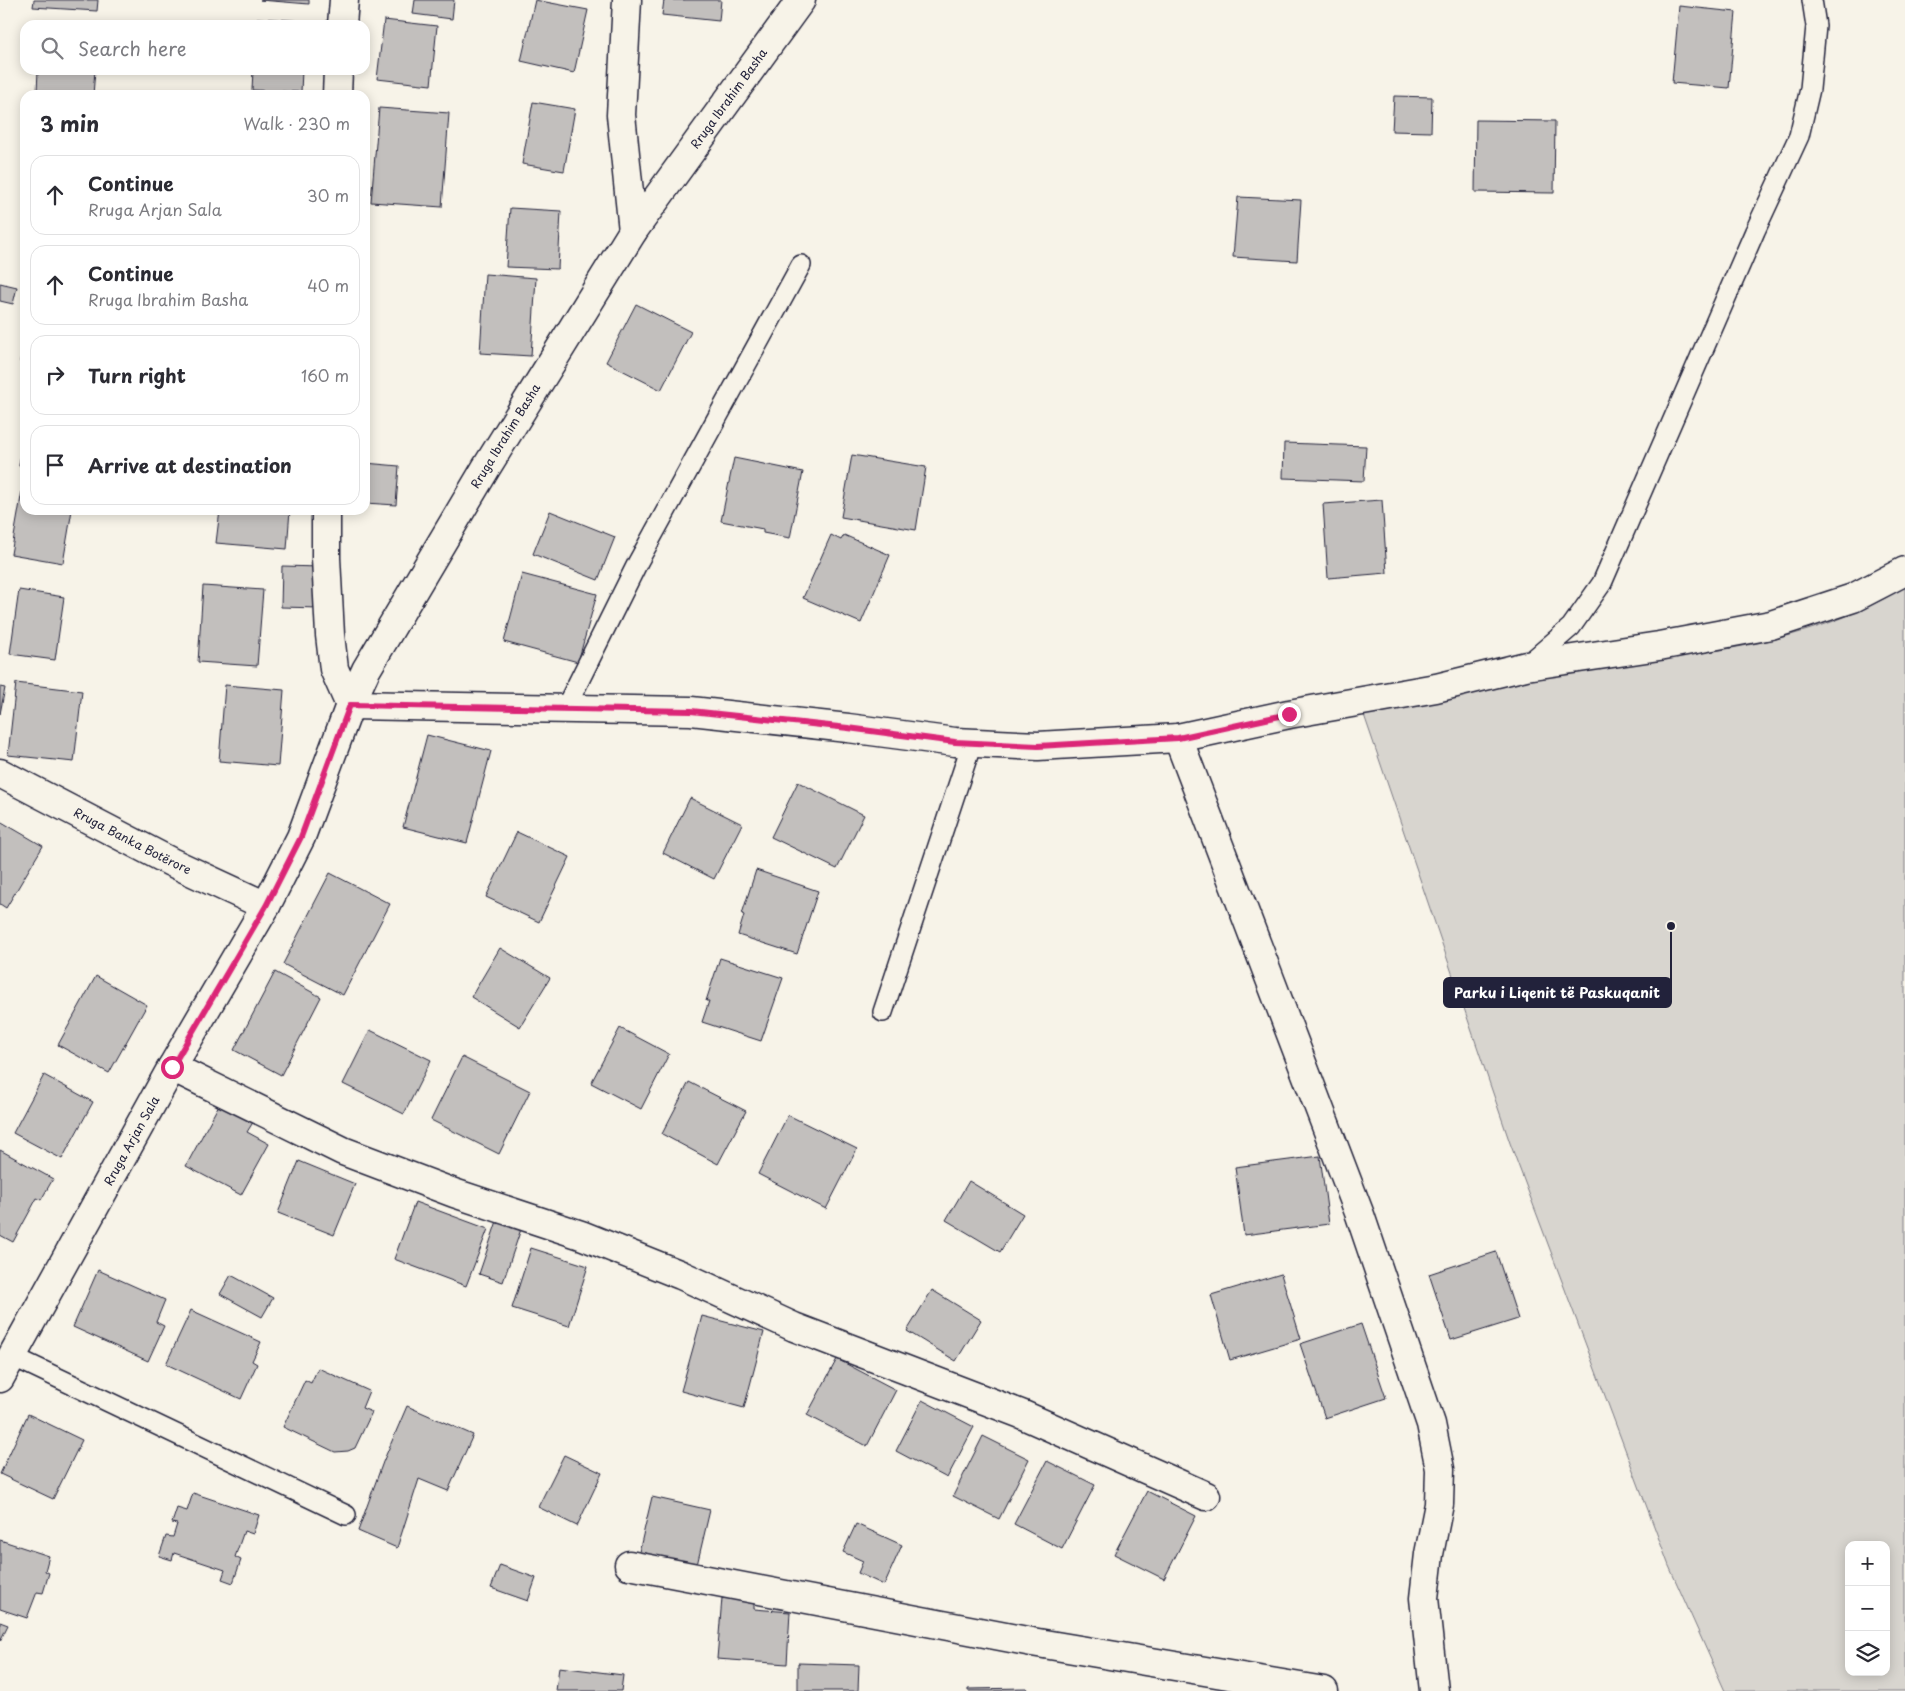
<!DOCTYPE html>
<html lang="en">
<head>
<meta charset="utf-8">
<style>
	body { margin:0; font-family:"Playpen Sans",sans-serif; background:#f7f7f7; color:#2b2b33 }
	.controls { position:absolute; right:15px; bottom:15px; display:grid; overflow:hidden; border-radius:10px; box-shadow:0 2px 12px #0003 }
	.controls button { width:45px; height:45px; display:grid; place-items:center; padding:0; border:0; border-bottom:1px solid #e1e1e2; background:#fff; color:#2b2b33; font:25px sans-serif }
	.stop { position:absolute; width:15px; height:15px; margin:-11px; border:4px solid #db2777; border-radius:50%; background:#fff }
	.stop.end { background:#db2777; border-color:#fff; box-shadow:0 1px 5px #0008 }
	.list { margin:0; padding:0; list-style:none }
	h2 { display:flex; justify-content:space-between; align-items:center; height:65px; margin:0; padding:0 20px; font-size:21px }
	h2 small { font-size:16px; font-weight:400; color:#7c7c81 }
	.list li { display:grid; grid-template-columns:32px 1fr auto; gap:15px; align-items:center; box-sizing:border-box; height:80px; margin:0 10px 10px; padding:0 10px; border:1px solid #e1e1e2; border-radius:15px }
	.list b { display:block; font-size:19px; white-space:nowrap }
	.list p { margin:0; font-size:16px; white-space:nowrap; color:#7c7c81 }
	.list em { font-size:16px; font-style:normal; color:#7c7c81 }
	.icon { flex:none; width:28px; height:28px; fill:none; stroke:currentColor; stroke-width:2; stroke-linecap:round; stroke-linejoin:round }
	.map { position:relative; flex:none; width:1905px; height:1691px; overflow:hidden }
	.search { position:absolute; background:#fff; box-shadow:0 2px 12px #0003; left:20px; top:20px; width:350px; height:55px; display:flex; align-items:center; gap:12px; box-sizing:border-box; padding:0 18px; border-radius:15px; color:#7c7c81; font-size:19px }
	.panel { position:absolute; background:#fff; box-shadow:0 2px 12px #0003; left:20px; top:90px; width:350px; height:425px; border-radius:15px }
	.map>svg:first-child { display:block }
</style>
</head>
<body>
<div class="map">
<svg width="1905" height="1691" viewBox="0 0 1905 1691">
	<rect width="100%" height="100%" fill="#f7f3e8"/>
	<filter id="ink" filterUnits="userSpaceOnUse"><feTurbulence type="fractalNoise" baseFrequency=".02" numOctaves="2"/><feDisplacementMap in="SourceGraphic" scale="10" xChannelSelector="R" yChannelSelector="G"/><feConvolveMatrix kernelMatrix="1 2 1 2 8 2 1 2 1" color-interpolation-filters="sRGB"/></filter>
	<g filter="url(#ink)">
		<path fill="#d8d5cf" stroke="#7d7c85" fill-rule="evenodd" d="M 1905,587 L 1905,1691 L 1725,1691 L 1669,1566 L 1510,1143 L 1362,709 C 1429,696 1496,682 1563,672 C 1649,658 1740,654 1823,625 C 1852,615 1879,602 1905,587 ZM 1849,1545 L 1886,1545 L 1886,1672 L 1849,1672 Z"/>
		<g fill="#c2bfbd" stroke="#22223b">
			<path d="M 34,0 L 98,0 L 97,11 L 33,7 Z"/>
			<path d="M 260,0 L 309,0 L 309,4 Z"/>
			<path d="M 415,0 L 454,0 L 452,19 L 413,14 Z"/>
			<path d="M 535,0 L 588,10 L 574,73 L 521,61 Z"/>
			<path d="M 664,0 L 721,0 L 719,21 L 662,15 Z"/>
			<path d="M 1679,6 L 1736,12 L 1729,88 L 1672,83 Z"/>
			<path d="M 257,18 L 305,21 L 305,25 L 256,25 Z"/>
			<path d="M 384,20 L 437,26 L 431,85 L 377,79 Z"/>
			<path d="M 38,70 L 95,70 L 93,95 L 37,92 Z"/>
			<path d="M 253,70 L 302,70 L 301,92 L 252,90 Z"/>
			<path d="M 1394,96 L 1432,97 L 1431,132 L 1392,131 Z"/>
			<path d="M 533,102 L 575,109 L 564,171 L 522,164 Z"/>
			<path d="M 379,108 L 449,113 L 442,207 L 371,202 Z"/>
			<path d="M 1476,120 L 1555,121 L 1554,193 L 1475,192 Z"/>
			<path d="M 1238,197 L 1301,200 L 1297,261 L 1233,257 Z"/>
			<path d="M 510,208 L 561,211 L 558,269 L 506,267 Z"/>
			<path d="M 485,274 L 536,278 L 531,356 L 480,353 Z"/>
			<path d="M 0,283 L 17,287 L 13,304 L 0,301 Z"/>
			<path d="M 636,304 L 691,332 L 661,390 L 606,362 Z"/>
			<path d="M 25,318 L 25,363 L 20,362 Z"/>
			<path d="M 25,427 L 25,467 L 19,466 Z"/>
			<path d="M 1284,443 L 1366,446 L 1364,481 L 1283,478 Z"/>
			<path d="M 852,455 L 926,467 L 916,530 L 841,517 Z"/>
			<path d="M 734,458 L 803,472 L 790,538 L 763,533 L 763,529 L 721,521 Z"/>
			<path d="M 365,463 L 399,466 L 396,505 L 365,503 Z"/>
			<path d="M 25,474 L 25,510 L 72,510 L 63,563 L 11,554 Z"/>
			<path d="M 1382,500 L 1387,573 L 1328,578 L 1323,504 Z"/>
			<path d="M 220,510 L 290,510 L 287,549 L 216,543 Z"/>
			<path d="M 550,511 L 615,537 L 598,580 L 533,554 Z"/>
			<path d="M 831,535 L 841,540 L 844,535 L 890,555 L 861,623 L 803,598 Z"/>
			<path d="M 282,566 L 320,567 L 319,608 L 281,607 Z"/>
			<path d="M 522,574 L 597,594 L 578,662 L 504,642 Z"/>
			<path d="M 203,586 L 263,590 L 257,666 L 198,662 Z"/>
			<path d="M 19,590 L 64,597 L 55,660 L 10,654 Z"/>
			<path d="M 16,683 L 82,691 L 74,762 L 8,755 Z"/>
			<path d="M 225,685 L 284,690 L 278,766 L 219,761 Z"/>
			<path d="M 0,687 L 5,688 L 0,714 Z"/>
			<path d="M 427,735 L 491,751 L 467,843 L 403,827 Z"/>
			<path d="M 798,782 L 864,815 L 837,869 L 771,837 Z"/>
			<path d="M 690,798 L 742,824 L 714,879 L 663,853 Z"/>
			<path d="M 0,821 L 43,846 L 6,908 L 0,904 Z"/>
			<path d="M 517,832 L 570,857 L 539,922 L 486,897 Z"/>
			<path d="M 756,870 L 818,891 L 797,954 L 738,935 L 744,915 L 742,914 Z"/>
			<path d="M 330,873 L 390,904 L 343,995 L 283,964 Z"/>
			<path d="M 500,948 L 550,978 L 520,1027 L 471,997 Z"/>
			<path d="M 720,958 L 783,978 L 761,1041 L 702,1022 L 709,1001 L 706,1001 Z"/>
			<path d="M 275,972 L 321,997 L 281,1075 L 234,1050 Z"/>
			<path d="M 96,976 L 147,1005 L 109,1073 L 58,1045 Z"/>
			<path d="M 620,1028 L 669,1054 L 641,1109 L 591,1083 Z"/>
			<path d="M 370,1030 L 431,1060 L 404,1114 L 343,1084 Z"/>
			<path d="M 462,1057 L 530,1091 L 499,1154 L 431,1120 Z"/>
			<path d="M 44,1075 L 93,1102 L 62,1159 L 13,1133 Z"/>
			<path d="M 689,1082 L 746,1111 L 718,1164 L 662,1134 Z"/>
			<path d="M 221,1101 L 255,1119 L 247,1132 L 269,1144 L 241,1195 L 186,1166 Z"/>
			<path d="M 788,1115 L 857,1149 L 826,1209 L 758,1174 Z"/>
			<path d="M 0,1150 L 53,1179 L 41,1200 L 37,1198 L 13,1242 L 0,1235 Z"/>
			<path d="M 1320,1156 L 1329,1224 L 1244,1235 L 1235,1167 Z"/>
			<path d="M 299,1161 L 355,1184 L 334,1235 L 278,1213 Z"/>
			<path d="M 969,1181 L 1023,1214 L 1000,1252 L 946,1220 Z"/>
			<path d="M 415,1202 L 488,1229 L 466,1286 L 394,1259 Z"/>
			<path d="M 497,1221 L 521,1229 L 503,1282 L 479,1274 Z"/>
			<path d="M 531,1248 L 588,1266 L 569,1326 L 512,1308 Z"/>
			<path d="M 1496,1252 L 1518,1319 L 1451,1340 L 1429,1274 Z"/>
			<path d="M 98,1270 L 165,1300 L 156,1322 L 164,1326 L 148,1361 L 73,1327 Z"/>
			<path d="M 1281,1274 L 1301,1339 L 1230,1360 L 1211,1295 Z"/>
			<path d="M 231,1275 L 273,1298 L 262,1317 L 220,1294 Z"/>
			<path d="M 932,1290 L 981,1320 L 956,1361 L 907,1331 Z"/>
			<path d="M 191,1310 L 261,1342 L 252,1361 L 257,1364 L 241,1399 L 166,1364 Z"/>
			<path d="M 702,1316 L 764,1332 L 744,1408 L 681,1391 Z"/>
			<path d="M 1361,1324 L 1386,1398 L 1325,1418 L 1300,1344 Z"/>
			<path d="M 837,1359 L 896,1390 L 867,1446 L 807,1415 Z"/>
			<path d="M 318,1368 L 369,1391 L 362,1408 L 372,1412 L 355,1448 L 348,1451 L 335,1452 L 283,1427 L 305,1380 L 311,1383 Z"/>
			<path d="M 922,1400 L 974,1427 L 947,1478 L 896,1451 Z"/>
			<path d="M 407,1406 L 473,1435 L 448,1491 L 419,1479 L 397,1548 L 358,1531 L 383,1462 Z"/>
			<path d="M 28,1414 L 82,1440 L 53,1499 L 0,1474 Z"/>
			<path d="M 983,1436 L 1029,1459 L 999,1519 L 953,1496 Z"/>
			<path d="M 564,1455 L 602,1473 L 577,1526 L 538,1507 Z"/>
			<path d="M 1047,1461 L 1095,1485 L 1062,1549 L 1014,1524 Z"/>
			<path d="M 1147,1491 L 1196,1516 L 1164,1579 L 1114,1554 Z"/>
			<path d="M 193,1493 L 259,1515 L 253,1534 L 244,1531 L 235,1557 L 241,1560 L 233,1583 L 222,1579 L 225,1570 L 174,1553 L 172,1560 L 159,1556 L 166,1536 L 173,1537 L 177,1524 L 172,1523 L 177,1508 L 187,1511 Z"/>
			<path d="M 652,1497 L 710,1510 L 697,1565 L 639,1552 Z"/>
			<path d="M 856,1524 L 902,1545 L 884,1585 L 858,1573 L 863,1561 L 843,1552 Z"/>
			<path d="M 0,1540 L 49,1556 L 45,1571 L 49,1573 L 43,1593 L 37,1592 L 27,1618 L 0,1609 Z"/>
			<path d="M 500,1565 L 536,1578 L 528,1601 L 491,1588 Z"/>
			<path d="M 722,1598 L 754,1601 L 754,1609 L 790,1612 L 787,1664 L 717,1659 Z"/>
			<path d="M 0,1622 L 8,1625 L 0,1641 Z"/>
			<path d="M 798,1663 L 859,1665 L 858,1691 L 798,1691 Z"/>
			<path d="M 559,1667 L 623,1675 L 621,1691 L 556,1691 Z"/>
			<path d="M 1027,1688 L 1027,1691 L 968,1691 L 968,1689 Z"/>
		</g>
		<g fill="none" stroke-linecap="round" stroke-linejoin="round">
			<g stroke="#22223b" stroke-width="22">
				<g id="service">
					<path d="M 1527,665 L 1571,627 L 1602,583 L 1755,231 L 1799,136 L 1810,89 L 1816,26 L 1812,0"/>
					<path d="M 565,709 L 638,562 L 801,265"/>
					<path d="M 883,1012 L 972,743"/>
					<path d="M 12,1356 L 346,1515"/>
				</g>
			</g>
			<g stroke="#22223b" stroke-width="31">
				<g id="minor">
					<path d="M 627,0 L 621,115 L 633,231"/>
					<path d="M 342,25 L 344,0"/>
					<path d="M 337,95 L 338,70"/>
					<path d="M 326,510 L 326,558 L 330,635 L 334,669 L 350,705 L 691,711 L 848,728 L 955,742 L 1038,746 L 1178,738 L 1289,714 L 1436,688 L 1526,666 L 1659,646 L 1771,625 L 1853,598 L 1905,571"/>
					<path d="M 1178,738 L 1360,1215 L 1431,1424 L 1440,1469 L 1439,1504 L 1429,1554 L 1424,1598 L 1434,1691"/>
					<path id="s1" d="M 266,906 L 301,837 L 350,705 L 366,670 L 486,468 L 633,231 L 801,0"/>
					<path d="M 172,1067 L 343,1151 L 454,1193 L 581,1235 L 681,1275 L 794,1327 L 1021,1414 L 1206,1496"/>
					<path d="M 629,1565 L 1032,1642 L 1324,1691"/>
				</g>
			</g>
			<g stroke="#22223b" stroke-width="31">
				<g id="tertiary">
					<path id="s2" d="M 0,773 L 171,862 L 266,906 L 172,1067 L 0,1378"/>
				</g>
			</g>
			<use href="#service" stroke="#f7f3e8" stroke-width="19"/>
			<use href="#minor" stroke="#f7f3e8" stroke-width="28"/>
			<use href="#tertiary" stroke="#f7f3e8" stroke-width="28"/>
		</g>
	</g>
	<g fill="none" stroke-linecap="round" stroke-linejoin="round" filter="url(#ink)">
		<path stroke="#db2777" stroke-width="6" d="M 172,1067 L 266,906 L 301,837 L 350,705 L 691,711 L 848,728 L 955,742 L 1038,746 L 1178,738 L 1289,714"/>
	</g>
	<g text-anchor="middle" stroke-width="4" stroke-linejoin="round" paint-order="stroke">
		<g font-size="12" fill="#22223b" stroke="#f7f3e8">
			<text dy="4" stroke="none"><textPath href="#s1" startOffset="934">Rruga Ibrahim Basha</textPath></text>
			<text dy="4" stroke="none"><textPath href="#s1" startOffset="529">Rruga Ibrahim Basha</textPath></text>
			<text dy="4" stroke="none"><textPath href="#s2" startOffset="149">Rruga Banka Botërore</textPath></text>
			<text transform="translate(132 1141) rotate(-61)" y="4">Rruga Arjan Sala</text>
		</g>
	</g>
	<path fill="none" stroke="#22223b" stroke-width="2" d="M1671 926L1671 993"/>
	<circle fill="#22223b" stroke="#f7f3e8" stroke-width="2" cx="1671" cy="926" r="5"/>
	<rect fill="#22223b" stroke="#22223b" stroke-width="2" x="1444" y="978" width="227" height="29" rx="5"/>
	<g font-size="14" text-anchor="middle" font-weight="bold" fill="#fff">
		<text x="1557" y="998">Parku i Liqenit të Paskuqanit</text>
	</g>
</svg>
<div class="controls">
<button>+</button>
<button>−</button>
<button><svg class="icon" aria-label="layers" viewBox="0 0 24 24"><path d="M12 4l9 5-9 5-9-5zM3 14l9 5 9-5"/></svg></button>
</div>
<div class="stop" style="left:172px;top:1067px"></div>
<div class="stop end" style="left:1289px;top:714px"></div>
<div class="search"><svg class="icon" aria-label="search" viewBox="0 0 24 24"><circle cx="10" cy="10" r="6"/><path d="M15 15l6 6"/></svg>Search here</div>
<section class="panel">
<h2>3 min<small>Walk · 230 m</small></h2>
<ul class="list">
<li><svg class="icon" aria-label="ahead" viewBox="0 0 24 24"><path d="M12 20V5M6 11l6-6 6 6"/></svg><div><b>Continue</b><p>Rruga Arjan Sala</p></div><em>30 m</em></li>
<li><svg class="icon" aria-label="ahead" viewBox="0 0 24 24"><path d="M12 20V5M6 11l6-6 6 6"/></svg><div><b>Continue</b><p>Rruga Ibrahim Basha</p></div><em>40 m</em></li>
<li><svg class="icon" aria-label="right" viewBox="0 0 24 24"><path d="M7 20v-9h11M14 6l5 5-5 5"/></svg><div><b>Turn right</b></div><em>160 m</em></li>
<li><svg class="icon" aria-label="arrive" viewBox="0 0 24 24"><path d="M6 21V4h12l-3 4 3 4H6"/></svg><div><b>Arrive at destination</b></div></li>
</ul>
</section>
</div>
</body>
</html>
